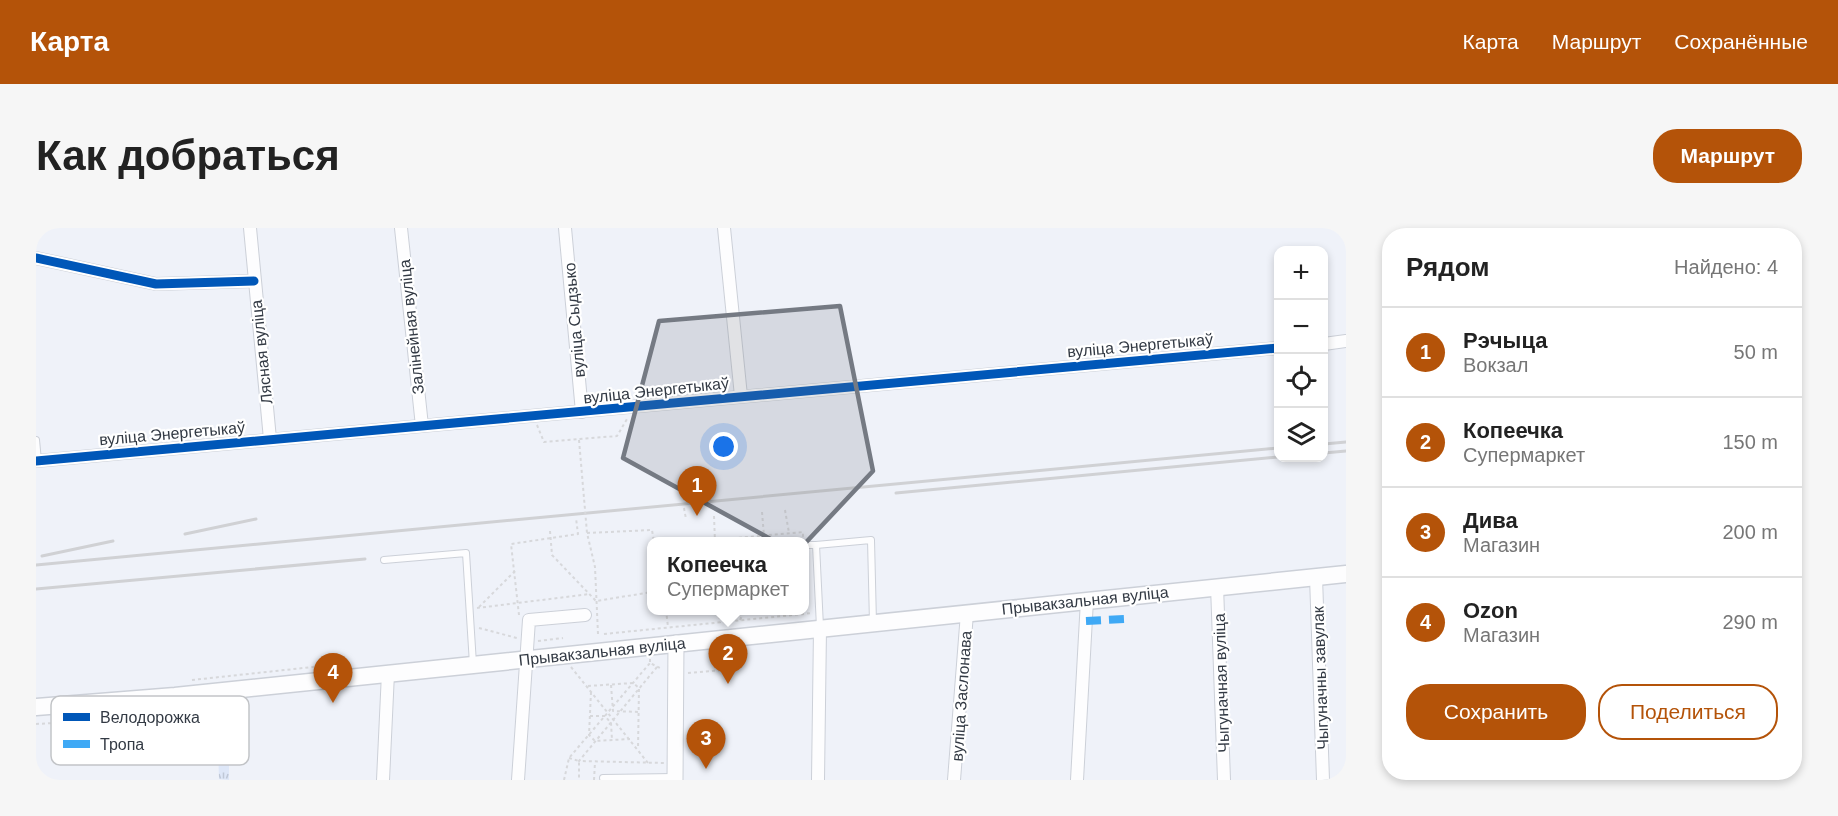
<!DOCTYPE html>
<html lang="ru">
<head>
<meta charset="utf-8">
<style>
	body { margin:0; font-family:Helvetica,sans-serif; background:#f6f6f6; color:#222 }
	.controls { position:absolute; right:18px; top:18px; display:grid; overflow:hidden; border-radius:12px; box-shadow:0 3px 9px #0003 }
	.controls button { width:54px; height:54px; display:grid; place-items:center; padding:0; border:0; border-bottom:2px solid #e0e0e0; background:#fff; color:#222; font:30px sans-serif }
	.you { position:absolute; left:688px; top:219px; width:21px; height:21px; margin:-15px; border:4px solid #fff; border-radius:50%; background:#1a73e8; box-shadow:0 0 0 9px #1a73e833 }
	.badge { display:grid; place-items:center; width:39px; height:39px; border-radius:50%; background:#b45309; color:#fff; font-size:20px; font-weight:700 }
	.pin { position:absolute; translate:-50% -50px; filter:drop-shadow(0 2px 3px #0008) }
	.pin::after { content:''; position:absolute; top:32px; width:21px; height:18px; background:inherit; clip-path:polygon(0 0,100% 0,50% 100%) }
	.popup { position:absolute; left:611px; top:309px; width:162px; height:78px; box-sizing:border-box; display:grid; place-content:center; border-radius:12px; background:#fff; filter:drop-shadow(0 2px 4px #0005); font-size:20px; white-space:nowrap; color:#767676 }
	.popup b { font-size:22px; color:#222 }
	.popup::after { content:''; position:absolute; left:50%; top:100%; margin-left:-12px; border:12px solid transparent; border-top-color:#fff }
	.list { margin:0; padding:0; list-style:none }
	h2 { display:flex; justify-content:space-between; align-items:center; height:78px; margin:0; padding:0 24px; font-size:26px }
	h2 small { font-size:20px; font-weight:400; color:#767676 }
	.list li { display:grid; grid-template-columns:39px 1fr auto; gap:18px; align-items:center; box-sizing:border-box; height:90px; padding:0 24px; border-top:2px solid #e0e0e0 }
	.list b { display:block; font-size:22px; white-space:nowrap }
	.list p { margin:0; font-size:20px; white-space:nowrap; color:#767676 }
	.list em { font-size:20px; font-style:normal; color:#767676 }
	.actions { display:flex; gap:12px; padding:18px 24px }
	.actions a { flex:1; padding:14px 0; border:2px solid #b45309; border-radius:24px; text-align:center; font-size:21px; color:#b45309 }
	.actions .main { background:#b45309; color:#fff }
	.icon { flex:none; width:33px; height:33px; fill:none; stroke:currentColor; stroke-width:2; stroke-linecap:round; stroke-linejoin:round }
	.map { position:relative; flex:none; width:1310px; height:552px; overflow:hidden; border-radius:24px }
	header { display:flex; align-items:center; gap:36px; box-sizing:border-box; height:84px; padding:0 30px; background:#b45309; color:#fff }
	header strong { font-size:28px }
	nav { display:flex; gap:33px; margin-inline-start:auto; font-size:21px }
	.intro { display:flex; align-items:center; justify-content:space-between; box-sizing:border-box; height:144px; padding:0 36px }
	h1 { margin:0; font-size:42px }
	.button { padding:15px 27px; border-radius:24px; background:#b45309; color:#fff; font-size:21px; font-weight:700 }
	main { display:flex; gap:36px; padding:0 36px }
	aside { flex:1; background:#fff; border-radius:24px; box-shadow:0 3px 9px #0003 }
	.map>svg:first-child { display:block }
</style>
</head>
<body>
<header>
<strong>Карта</strong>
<nav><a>Карта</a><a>Маршрут</a><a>Сохранённые</a></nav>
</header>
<div class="intro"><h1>Как добраться</h1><a class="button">Маршрут</a></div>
<main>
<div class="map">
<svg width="1310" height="552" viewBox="0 0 1310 552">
	<defs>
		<pattern id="grass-tufts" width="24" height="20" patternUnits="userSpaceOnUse" patternTransform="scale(1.5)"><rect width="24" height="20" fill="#dee7f8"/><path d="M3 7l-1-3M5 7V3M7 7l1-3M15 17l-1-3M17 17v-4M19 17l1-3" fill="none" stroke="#bfc7d6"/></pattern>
	</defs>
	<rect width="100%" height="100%" fill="#eff2f9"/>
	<path fill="url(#grass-tufts)" d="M 183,485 L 193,488 L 193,552 L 183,551 L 181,489 Z"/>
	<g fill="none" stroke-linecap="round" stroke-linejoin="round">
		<g stroke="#ccd0d8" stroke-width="8">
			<g id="service">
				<path d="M 0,212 L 2,233"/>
				<path d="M 768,317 L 780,317"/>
				<path d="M 348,332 L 430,325 L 437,436"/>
				<path d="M 784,399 L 780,317 L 835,312 L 837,395"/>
				<path d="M 567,550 L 639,549"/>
			</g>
		</g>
		<g stroke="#ccd0d8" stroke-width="14">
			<g id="minor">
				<path d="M 214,0 L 234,211"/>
				<path d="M 365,0 L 386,198"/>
				<path d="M 529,0 L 546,184"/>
				<path d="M 688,0 L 705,168"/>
				<path d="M 0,30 L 120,56 L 218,53"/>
				<path d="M 1288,116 L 1310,113"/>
				<path d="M 0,233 L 1242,120"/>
				<path d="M 1280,349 L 1287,552"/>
				<path d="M 1181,358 L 1188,552"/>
				<path d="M 347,552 L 352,445"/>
				<path d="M 482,552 L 493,392 L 549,387"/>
				<path d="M 782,552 L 784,401"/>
				<path d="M 918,552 L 931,385"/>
				<path d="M 1041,552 L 1051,372"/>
			</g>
		</g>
		<g stroke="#ccd0d8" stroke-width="17">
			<path id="tertiary" d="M 639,552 L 640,415"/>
		</g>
		<g stroke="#ccd0d8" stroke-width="19">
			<path id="secondary" d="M 0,479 L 139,468 L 1310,346"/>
		</g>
		<g stroke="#d7d8db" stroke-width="2" stroke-dasharray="3 3" stroke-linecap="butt">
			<path d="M 501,197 L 508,214 L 581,208 L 591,191"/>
			<path d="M 648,280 L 650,291"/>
			<path d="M 749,282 L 753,305"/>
			<path d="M 726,284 L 728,308"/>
			<path d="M 678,288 L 679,314"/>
			<path d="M 514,303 L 516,327 L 560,373 L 616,364"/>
			<path d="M 679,312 L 767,304 L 767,310"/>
			<path d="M 443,379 L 479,343"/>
			<path d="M 441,380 L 554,366"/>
			<path d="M 630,382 L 632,399"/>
			<path d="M 683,382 L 684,395"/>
			<path d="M 483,387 L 475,316 L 542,306 L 540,290"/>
			<path d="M 704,392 L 709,382"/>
			<path d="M 443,400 L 481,410"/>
			<path d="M 562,406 L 559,339 L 551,305 L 616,302 L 618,314"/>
			<path d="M 568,406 L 777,385"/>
			<path d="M 502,413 L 527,410"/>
			<path d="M 687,427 L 708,423"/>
			<path d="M 614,431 L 614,435 L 626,441"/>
			<path d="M 535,439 L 612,535"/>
			<path d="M 621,439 L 543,533 L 628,535"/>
			<path d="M 652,445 L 689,442 L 687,424"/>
			<path d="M 156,452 L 286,438"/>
			<path d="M 575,457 L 577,483 L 603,484"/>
			<path d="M 552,458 L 597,455 L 603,460 L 602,521"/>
			<path d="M 555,464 L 553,507 L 559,513 L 594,511"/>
			<path d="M 554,488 L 569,488 L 575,495 L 576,512"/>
			<path d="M 0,496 L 158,487 L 187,477"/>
			<path d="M 533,530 L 543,533 L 543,552"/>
			<path d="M 528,552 L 533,530 L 614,435"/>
			<path d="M 558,552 L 559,534"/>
		</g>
		<use href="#service" stroke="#fdfdfe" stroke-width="6"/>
		<use href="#minor" stroke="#fdfdfe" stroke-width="12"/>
		<use href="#tertiary" stroke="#fdfdfe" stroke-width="15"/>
		<use href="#secondary" stroke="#fdfdfe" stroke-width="16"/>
		<g stroke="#d0d1d4" stroke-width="3">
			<path d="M 1288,216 L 1310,214"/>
			<path d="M 1288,225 L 1310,223"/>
			<path d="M 860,265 L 1242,229"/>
			<path d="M 149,306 L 220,291"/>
			<path d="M 6,328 L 77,313"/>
			<path d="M 0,337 L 1242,220"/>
			<path d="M 0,361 L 329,331"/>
		</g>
		<path stroke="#d7d8db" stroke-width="2" stroke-dasharray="3 3" stroke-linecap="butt" d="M 543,212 L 551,305"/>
		<path stroke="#3fa9f5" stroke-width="8" stroke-dasharray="15 8" stroke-linecap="butt" d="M 1050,393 L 1090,391"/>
		<g stroke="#fff" stroke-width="13">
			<g id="cycleway">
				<path d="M 0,30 L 120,56 L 218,53"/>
				<path d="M 0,233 L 1242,120"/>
			</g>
		</g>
		<use href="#cycleway" stroke="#0057b8" stroke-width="9"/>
	</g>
	<path fill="#757a83" fill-opacity="0.2" stroke="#757a83" stroke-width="4.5" stroke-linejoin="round" d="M 804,78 L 837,243 L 760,325 L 587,230 L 623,93 Z"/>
	<g text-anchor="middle" stroke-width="4.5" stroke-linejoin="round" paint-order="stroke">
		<g font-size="16" fill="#333a44" stroke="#fff">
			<text transform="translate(538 92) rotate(-95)" y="6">вуліца Сыдзько</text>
			<text transform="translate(375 99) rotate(-96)" y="6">Залінейная вуліца</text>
			<text transform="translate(1104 117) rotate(-5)" y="6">вуліца Энергетыкаў</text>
			<text transform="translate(225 124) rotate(-96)" y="6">Лясная вуліца</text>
			<text transform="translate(620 162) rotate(-6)" y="6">вуліца Энергетыкаў</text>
			<text transform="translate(136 205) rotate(-5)" y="6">вуліца Энергетыкаў</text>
			<text transform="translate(1049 372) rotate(-6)" y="6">Прывакзальная вуліца</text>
			<text transform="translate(566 423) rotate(-6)" y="6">Прывакзальная вуліца</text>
			<text transform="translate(1284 450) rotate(-92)" y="6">Чыгуначны завулак</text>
			<text transform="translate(1185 455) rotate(-92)" y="6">Чыгуначная вуліца</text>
			<text transform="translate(925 468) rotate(-86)" y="6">вуліца Заслонава</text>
		</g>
	</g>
	<rect x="15" y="468" width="198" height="69" rx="9" fill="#fff" stroke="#c2c4c7" stroke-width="1.5"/>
	<rect x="27" y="485" width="27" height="8" fill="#0057b8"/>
	<rect x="27" y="512" width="27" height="8" fill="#3fa9f5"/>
	<g font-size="16" fill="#333a44">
		<text x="64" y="495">Велодорожка</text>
		<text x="64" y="522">Тропа</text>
	</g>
</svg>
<div class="controls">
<button>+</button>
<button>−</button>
<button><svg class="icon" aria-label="locate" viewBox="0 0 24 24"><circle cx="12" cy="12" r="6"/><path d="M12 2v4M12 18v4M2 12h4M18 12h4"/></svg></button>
<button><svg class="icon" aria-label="layers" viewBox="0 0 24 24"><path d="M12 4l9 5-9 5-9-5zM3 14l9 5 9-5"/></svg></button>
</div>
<div class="you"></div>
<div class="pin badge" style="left:661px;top:288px">1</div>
<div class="pin badge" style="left:692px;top:456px">2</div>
<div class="popup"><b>Копеечка</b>Супермаркет</div>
<div class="pin badge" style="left:670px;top:541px">3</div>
<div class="pin badge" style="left:297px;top:475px">4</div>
</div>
<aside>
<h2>Рядом<small>Найдено: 4</small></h2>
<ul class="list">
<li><span class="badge">1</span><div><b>Рэчыца</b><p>Вокзал</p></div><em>50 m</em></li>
<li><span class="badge">2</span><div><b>Копеечка</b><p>Супермаркет</p></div><em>150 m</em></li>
<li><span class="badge">3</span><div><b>Дива</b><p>Магазин</p></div><em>200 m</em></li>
<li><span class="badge">4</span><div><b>Ozon</b><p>Магазин</p></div><em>290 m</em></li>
</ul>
<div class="actions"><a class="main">Сохранить</a><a>Поделиться</a></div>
</aside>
</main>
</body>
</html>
